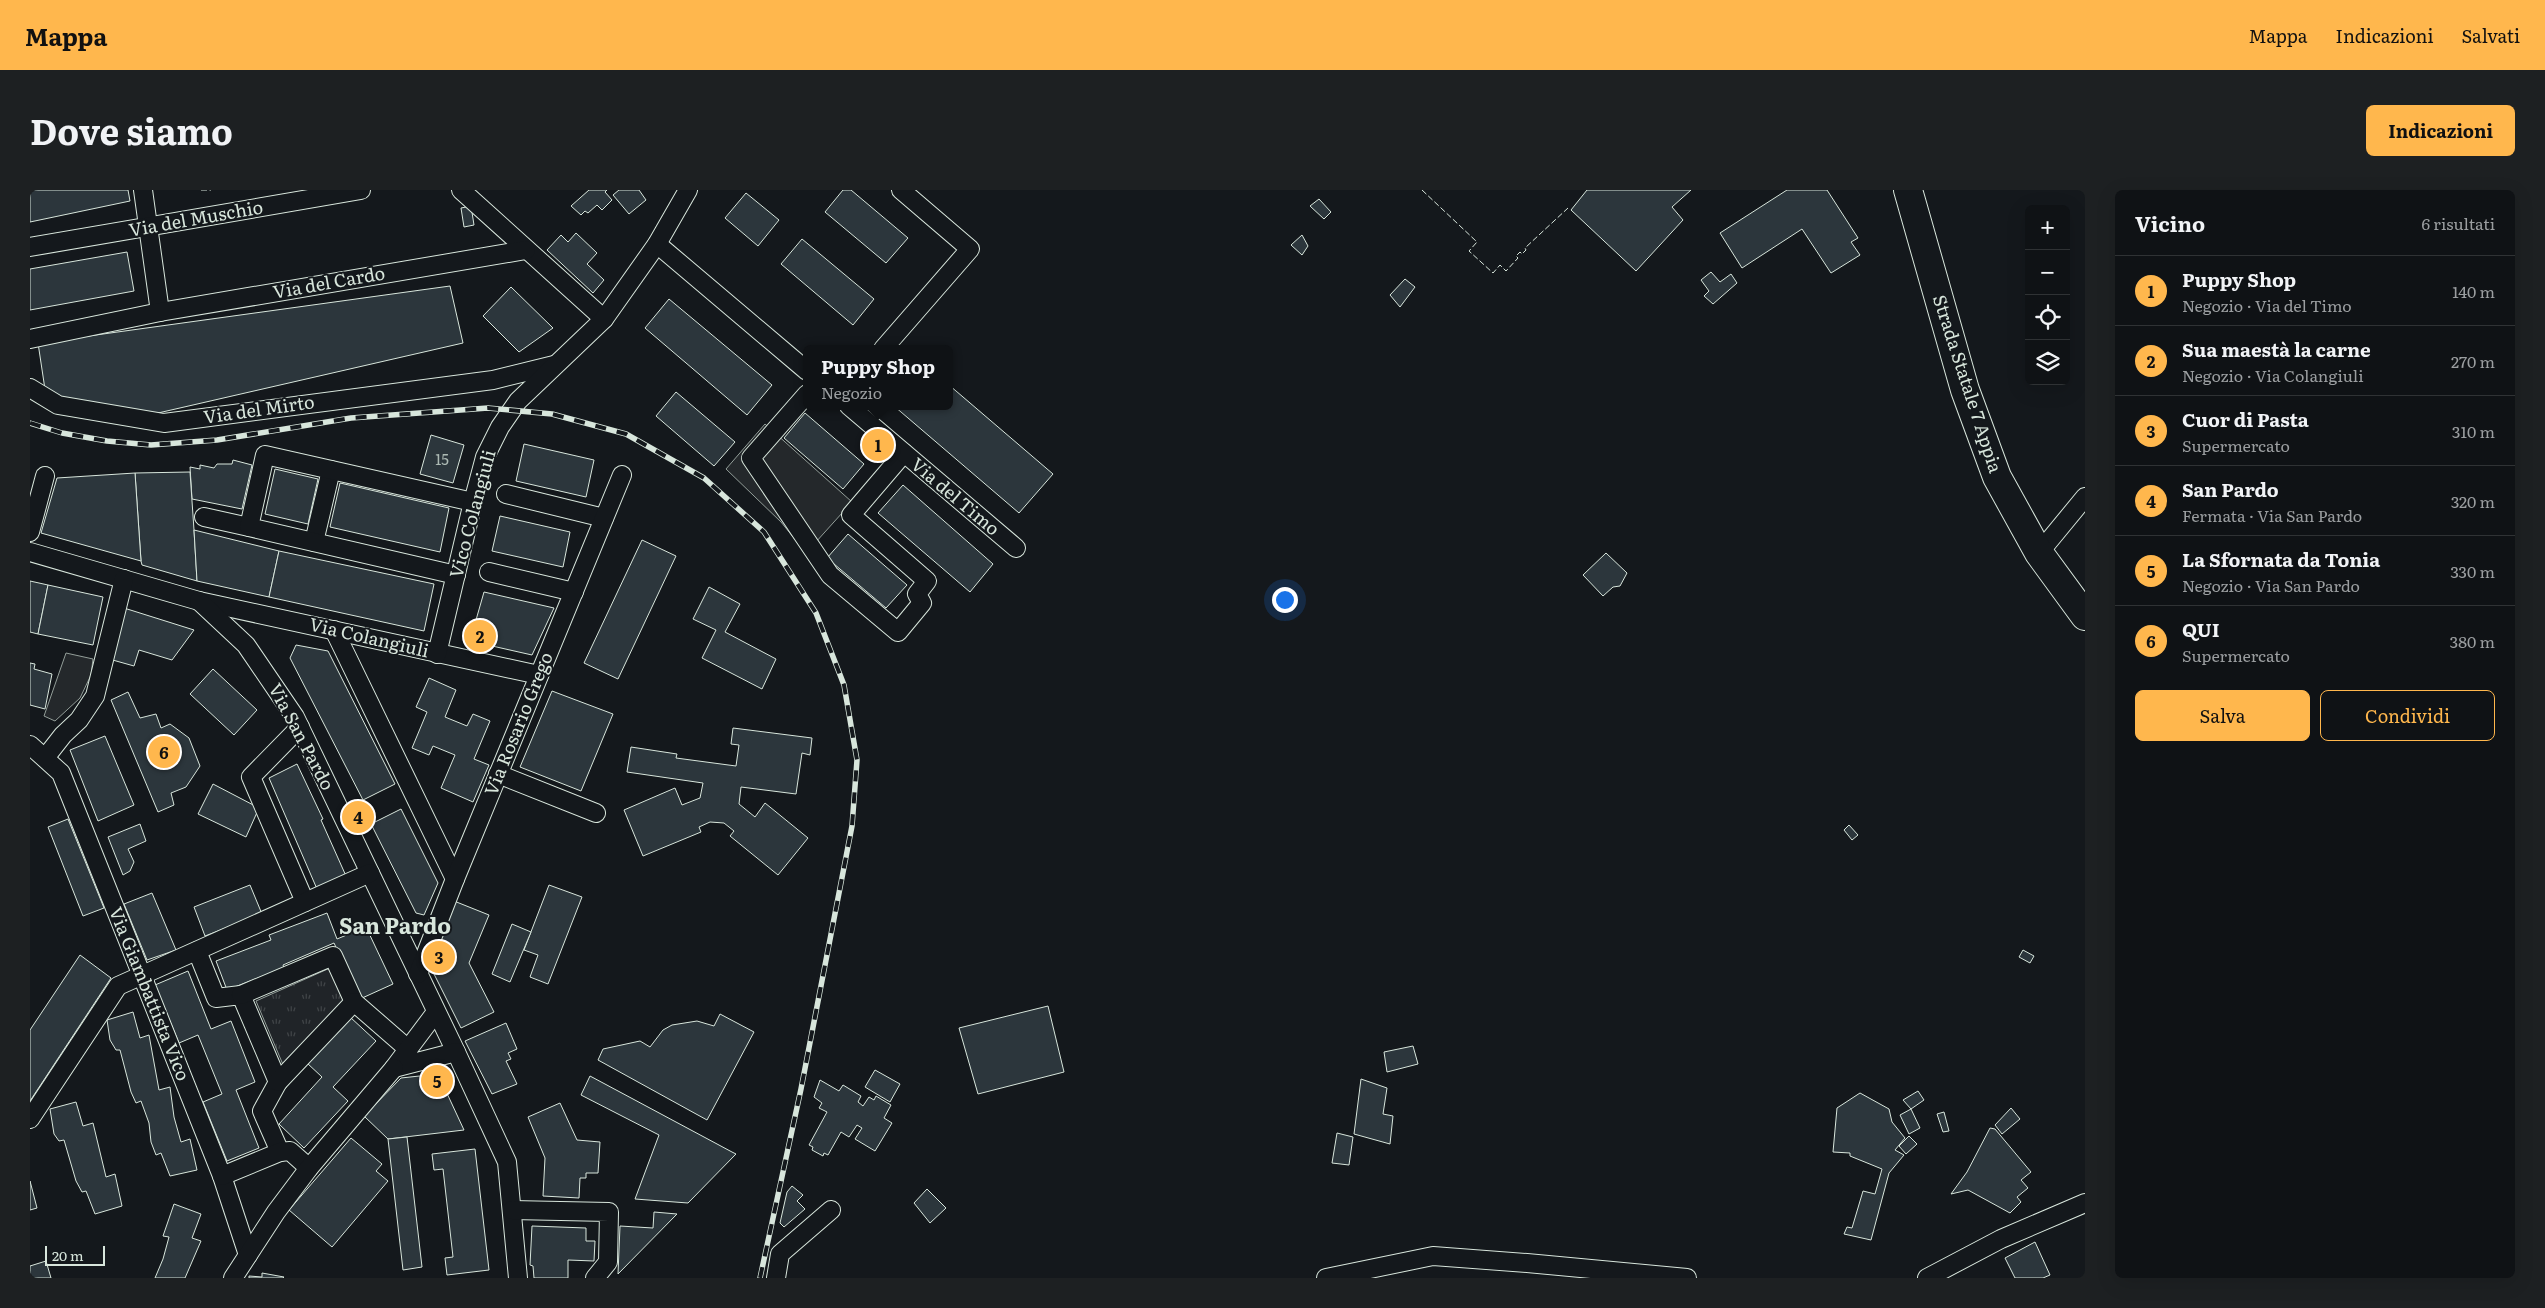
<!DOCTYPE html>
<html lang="it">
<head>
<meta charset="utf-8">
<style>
	body { margin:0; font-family:Literata,serif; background:#1d2022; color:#f1f3f6 }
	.controls { position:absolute; right:15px; top:15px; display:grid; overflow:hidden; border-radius:8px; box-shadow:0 5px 20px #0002 }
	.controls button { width:45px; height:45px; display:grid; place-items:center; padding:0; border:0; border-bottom:1px solid #2f3234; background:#0f1215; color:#f1f3f6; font:25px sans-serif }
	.scale { position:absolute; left:15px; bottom:12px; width:60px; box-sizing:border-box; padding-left:5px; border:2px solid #d8e6dc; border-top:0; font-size:14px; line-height:18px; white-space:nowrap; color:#d8e6dc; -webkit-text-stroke:4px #14181c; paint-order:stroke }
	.you { position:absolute; left:1254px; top:409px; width:18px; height:18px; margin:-12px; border:4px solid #fff; border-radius:50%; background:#1a73e8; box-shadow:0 0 0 8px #1a73e833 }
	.badge { display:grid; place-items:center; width:32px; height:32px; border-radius:50%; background:#ffb74d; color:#111; font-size:16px; font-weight:700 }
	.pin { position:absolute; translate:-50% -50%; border:2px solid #fff; box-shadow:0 1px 5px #0006 }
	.popup { position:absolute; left:773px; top:155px; width:150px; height:65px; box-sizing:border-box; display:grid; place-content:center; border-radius:8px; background:#0f1215; filter:drop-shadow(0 1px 4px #0005); font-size:16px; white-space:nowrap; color:#9b9ea0 }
	.popup b { font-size:19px; color:#f1f3f6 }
	.popup::after { content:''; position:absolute; left:50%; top:100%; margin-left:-10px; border:10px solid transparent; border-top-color:#0f1215 }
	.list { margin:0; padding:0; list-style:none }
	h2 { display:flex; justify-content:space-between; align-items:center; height:65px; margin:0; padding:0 20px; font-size:21px }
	h2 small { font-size:16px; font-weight:400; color:#9b9ea0 }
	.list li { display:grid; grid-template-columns:32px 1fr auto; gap:15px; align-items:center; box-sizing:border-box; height:70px; padding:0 20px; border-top:1px solid #2f3234 }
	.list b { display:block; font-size:19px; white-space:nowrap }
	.list p { margin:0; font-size:16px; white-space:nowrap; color:#9b9ea0 }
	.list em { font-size:16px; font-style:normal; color:#9b9ea0 }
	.actions { display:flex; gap:10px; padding:15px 20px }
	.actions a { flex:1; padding:11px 0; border:1px solid #ffb74d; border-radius:8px; text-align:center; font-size:18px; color:#ffb74d }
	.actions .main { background:#ffb74d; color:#111 }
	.icon { flex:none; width:28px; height:28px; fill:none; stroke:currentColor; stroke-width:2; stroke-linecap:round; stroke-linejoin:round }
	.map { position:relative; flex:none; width:2055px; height:1088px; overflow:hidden; border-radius:8px }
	header { display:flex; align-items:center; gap:30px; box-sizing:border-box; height:70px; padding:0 25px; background:#ffb74d; color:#111 }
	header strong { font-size:24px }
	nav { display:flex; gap:28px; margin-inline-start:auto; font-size:18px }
	.intro { display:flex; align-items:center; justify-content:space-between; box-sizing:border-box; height:120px; padding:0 30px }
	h1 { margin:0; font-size:35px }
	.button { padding:12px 22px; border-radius:8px; background:#ffb74d; color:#111; font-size:18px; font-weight:700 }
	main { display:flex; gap:30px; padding:0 30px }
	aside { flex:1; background:#0f1215; border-radius:8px; box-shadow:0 5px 20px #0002 }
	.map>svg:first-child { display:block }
</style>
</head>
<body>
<header>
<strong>Mappa</strong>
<nav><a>Mappa</a><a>Indicazioni</a><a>Salvati</a></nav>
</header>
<div class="intro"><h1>Dove siamo</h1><a class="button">Indicazioni</a></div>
<main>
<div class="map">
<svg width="2055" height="1088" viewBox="0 0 2055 1088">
	<defs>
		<pattern id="grass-tufts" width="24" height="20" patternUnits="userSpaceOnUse" patternTransform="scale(1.25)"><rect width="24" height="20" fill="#202428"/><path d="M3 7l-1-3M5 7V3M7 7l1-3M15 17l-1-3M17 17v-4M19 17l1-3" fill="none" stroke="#404447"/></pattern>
	</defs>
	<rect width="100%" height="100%" fill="#14181c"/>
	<path fill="url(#grass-tufts)" stroke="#939e99" d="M 300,778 L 314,811 L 254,877 L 226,811 Z"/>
	<g fill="#24282b" stroke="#939e99">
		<path d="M 735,234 L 822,312 L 776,363 L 751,332 L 696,279 Z"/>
		<path d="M 36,463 L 63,469 L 61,485 L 50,508 L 25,531 L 14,526 Z"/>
	</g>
	<g fill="#2c363c" stroke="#d8e6dc">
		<path d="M 0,0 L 98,0 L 100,11 L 0,32 Z"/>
		<path d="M 559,0 L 577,0 L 575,2 L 582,10 L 572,20 L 567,15 L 558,23 L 555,21 L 551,25 L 541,16 Z"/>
		<path d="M 589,0 L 609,0 L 616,10 L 599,24 L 583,5 Z"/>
		<path d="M 813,0 L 821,0 L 878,48 L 856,73 L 795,22 Z"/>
		<path d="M 1557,0 L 1661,0 L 1642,17 L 1653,30 L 1606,81 L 1541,20 Z"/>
		<path d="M 1757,0 L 1797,0 L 1828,48 L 1821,52 L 1830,65 L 1801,83 L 1772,39 L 1712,78 L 1690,43 Z"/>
		<path d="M 716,3 L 749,30 L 728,56 L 695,28 Z"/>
		<path d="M 1289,9 L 1301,22 L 1294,29 L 1280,16 Z"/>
		<path d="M 441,16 L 444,35 L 434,37 L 431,18 Z"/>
		<path d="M 546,43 L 567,63 L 557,74 L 574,90 L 563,103 L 517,60 L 531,45 L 538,52 Z"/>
		<path d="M 1272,45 L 1278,56 L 1272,65 L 1261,55 Z"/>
		<path d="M 772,49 L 844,109 L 823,135 L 751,74 Z"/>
		<path d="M 97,62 L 104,101 L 0,120 L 0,79 Z"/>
		<path d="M 1681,82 L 1690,92 L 1701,84 L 1707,93 L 1683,114 L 1674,106 L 1679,101 L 1671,90 Z"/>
		<path d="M 1375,89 L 1385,97 L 1370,117 L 1360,105 Z"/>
		<path d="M 420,96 L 433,153 L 115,226 L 16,206 L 8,153 Z"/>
		<path d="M 481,97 L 523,138 L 489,162 L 453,126 Z"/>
		<path d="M 639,109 L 742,195 L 717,225 L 615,138 Z"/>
		<path d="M 919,195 L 1023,284 L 989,323 L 864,216 L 919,216 Z"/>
		<path d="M 646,202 L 705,252 L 684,276 L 626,226 Z"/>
		<path d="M 775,223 L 834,274 L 813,299 L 754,248 Z"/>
		<path d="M 401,245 L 434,255 L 423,293 L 390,284 Z"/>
		<path d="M 494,254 L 564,270 L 556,307 L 486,291 Z"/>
		<path d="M 203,270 L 222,275 L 212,319 L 162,309 L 160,277 L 170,279 L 170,275 L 184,278 L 187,274 L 202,274 Z"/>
		<path d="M 245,279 L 288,289 L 278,334 L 235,324 Z"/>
		<path d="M 160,282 L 164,340 L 167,391 L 112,375 L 111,371 L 105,283 Z"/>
		<path d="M 105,283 L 111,371 L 11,343 L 27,288 Z"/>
		<path d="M 310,293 L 419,318 L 410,362 L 300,337 Z"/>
		<path d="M 873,295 L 963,374 L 940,402 L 848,323 Z"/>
		<path d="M 470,326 L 540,342 L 533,377 L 462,361 Z"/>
		<path d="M 164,340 L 249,361 L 239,407 L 167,391 Z"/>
		<path d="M 818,344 L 877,395 L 856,418 L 797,368 Z"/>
		<path d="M 612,350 L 646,366 L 588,489 L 554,473 Z"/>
		<path d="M 249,361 L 404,394 L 394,441 L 239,407 Z"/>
		<path d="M 1576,363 L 1597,383 L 1590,396 L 1583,397 L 1573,406 L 1553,385 Z"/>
		<path d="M 0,391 L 18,395 L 8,444 L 0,442 Z"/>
		<path d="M 18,395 L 73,407 L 63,455 L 8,444 Z"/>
		<path d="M 679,397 L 710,414 L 695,442 L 746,469 L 732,499 L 672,468 L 686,440 L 663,429 Z"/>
		<path d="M 454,402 L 524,418 L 502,465 L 440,451 Z"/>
		<path d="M 94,418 L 164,440 L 142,470 L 109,460 L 104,476 L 79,469 Z"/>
		<path d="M 266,455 L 298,461 L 365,594 L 333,610 L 260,468 Z"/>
		<path d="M 0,473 L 5,474 L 4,479 L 22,484 L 15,519 L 0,515 Z"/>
		<path d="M 183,479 L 227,520 L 204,545 L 160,504 Z"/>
		<path d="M 399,488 L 426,500 L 415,527 L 437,536 L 443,524 L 460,531 L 444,569 L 459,575 L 443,612 L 411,598 L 425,565 L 403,556 L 399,565 L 382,558 L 397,522 L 386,517 Z"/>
		<path d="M 522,501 L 583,524 L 551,601 L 490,577 Z"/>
		<path d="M 98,502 L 110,528 L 126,524 L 131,538 L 140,534 L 159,548 L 170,576 L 156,597 L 141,603 L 144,615 L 128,622 L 81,510 Z"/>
		<path d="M 703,538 L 782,548 L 780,565 L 772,563 L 766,604 L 711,597 L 709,614 L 725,627 L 735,613 L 778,648 L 748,685 L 700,646 L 704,641 L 694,633 L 680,632 L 669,637 L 671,642 L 613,666 L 594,620 L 645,598 L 652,615 L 670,608 L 673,593 L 597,582 L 601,557 L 647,564 L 646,568 L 706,576 L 709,555 L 701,554 Z"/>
		<path d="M 75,546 L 104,615 L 68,631 L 40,560 Z"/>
		<path d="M 267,574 L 293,629 L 291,630 L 316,686 L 287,699 L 239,588 Z"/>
		<path d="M 183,594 L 229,618 L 216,647 L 168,624 Z"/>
		<path d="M 371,619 L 408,693 L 394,725 L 386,723 L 341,634 Z"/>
		<path d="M 38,629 L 74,718 L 53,726 L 18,637 Z"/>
		<path d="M 110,634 L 116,651 L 98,659 L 104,672 L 100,681 L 93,685 L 78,647 Z"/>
		<path d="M 1819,635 L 1828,645 L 1822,650 L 1814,640 Z"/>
		<path d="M 220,695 L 232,724 L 175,746 L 164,717 Z"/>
		<path d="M 519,695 L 552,707 L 518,794 L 500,787 L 508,765 L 494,760 Z"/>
		<path d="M 122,703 L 146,760 L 117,770 L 94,714 Z"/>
		<path d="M 424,711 L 459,725 L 439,773 L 464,822 L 431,838 L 399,774 Z"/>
		<path d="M 297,723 L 307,749 L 336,737 L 363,794 L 330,809 L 304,753 L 253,775 L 254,778 L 197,800 L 186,771 L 241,750 L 239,745 Z"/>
		<path d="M 482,734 L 501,742 L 480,792 L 462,784 Z"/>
		<path d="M 1993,760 L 2004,766 L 2000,773 L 1989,767 Z"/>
		<path d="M 50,765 L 81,788 L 0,911 L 0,840 Z"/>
		<path d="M 158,781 L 181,839 L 201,831 L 225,892 L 206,900 L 229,958 L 197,971 L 173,912 L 192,904 L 168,845 L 149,853 L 125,795 Z"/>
		<path d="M 1018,816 L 1034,882 L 948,904 L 929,838 Z"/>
		<path d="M 103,822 L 110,848 L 119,845 L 129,900 L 140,897 L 144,927 L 151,952 L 160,949 L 167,980 L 140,986 L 131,963 L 126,965 L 121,952 L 119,933 L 111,911 L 106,913 L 101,902 L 90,860 L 86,860 L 80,850 L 77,830 Z"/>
		<path d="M 690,824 L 724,842 L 677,930 L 568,870 L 573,859 L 610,851 L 620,857 L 633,840 L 642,835 L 667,831 L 684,836 Z"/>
		<path d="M 320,827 L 346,851 L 303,897 L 318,911 L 274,958 L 249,934 L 292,887 L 277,873 Z"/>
		<path d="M 476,833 L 487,859 L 478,863 L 481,869 L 476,871 L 487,894 L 462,904 L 435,851 Z"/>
		<path d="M 1383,856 L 1388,874 L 1357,882 L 1354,862 Z"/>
		<path d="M 845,880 L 870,894 L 860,912 L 835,897 Z"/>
		<path d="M 408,884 L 434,940 L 358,949 L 334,926 L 371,888 Z"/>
		<path d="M 560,886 L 702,962 L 706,964 L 658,1013 L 605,1009 L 629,945 L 551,905 Z"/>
		<path d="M 1331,889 L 1357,898 L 1353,924 L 1363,926 L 1360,954 L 1324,944 Z"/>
		<path d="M 790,890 L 809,901 L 813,895 L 831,906 L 828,912 L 833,916 L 839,907 L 844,910 L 846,906 L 861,915 L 854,928 L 862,933 L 845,961 L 825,949 L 832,938 L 827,935 L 819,947 L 811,942 L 798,965 L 794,963 L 793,966 L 782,960 L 783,957 L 779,955 L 797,922 L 789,918 L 792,913 L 784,907 Z"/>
		<path d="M 1888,901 L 1894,910 L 1881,919 L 1873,910 Z"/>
		<path d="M 1830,903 L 1859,919 L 1862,932 L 1875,948 L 1865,960 L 1874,965 L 1859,983 L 1841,1050 L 1814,1044 L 1817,1037 L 1822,1038 L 1833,1001 L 1845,1004 L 1852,979 L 1820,966 L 1820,963 L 1803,962 L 1807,918 Z"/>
		<path d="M 46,912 L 53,936 L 63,933 L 76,987 L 85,984 L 92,1016 L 65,1024 L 56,1001 L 52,1002 L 46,991 L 34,950 L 29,951 L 24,944 L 20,919 Z"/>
		<path d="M 530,913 L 547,950 L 570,952 L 568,983 L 556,983 L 556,988 L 550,988 L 549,1008 L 513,1006 L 515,968 L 498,927 Z"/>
		<path d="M 1981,918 L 1990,929 L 1972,944 L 1965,935 Z"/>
		<path d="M 1881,919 L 1890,938 L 1879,944 L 1870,925 Z"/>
		<path d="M 1914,922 L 1919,941 L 1913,942 L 1907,924 Z"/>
		<path d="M 1960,938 L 1965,939 L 2001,982 L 1991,990 L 1998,998 L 1987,1007 L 1991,1012 L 1980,1023 L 1938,1000 L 1921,1004 L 1937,982 Z"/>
		<path d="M 1307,943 L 1323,947 L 1319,975 L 1302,973 Z"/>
		<path d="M 1879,946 L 1887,954 L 1876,964 L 1869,956 Z"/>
		<path d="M 377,947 L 392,1077 L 373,1080 L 358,949 Z"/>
		<path d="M 321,948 L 352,974 L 346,981 L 358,991 L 302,1057 L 259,1020 Z"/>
		<path d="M 445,959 L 459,1080 L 417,1085 L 415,1068 L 423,1067 L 413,979 L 404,980 L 402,964 Z"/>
		<path d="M 0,991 L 7,1018 L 0,1020 Z"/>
		<path d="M 762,996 L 773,1005 L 767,1011 L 775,1019 L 754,1037 L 750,1033 L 757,1002 Z"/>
		<path d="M 897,999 L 916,1018 L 900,1033 L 884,1013 Z"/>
		<path d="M 144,1014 L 171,1024 L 162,1048 L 171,1051 L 155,1088 L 125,1088 L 133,1069 L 139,1047 L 133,1046 Z"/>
		<path d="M 624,1022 L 647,1024 L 588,1084 L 590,1036 L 623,1038 Z"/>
		<path d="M 502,1036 L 556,1038 L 556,1051 L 565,1051 L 564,1071 L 538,1070 L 538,1088 L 504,1088 L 503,1076 L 500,1075 Z"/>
		<path d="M 2005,1052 L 2020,1085 L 2013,1088 L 1985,1088 L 1975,1068 Z"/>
		<path d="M 16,1071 L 21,1088 L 0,1088 L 0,1076 Z"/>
		<path d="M 232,1083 L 254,1087 L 253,1088 L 219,1088 L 219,1086 L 232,1087 Z"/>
	</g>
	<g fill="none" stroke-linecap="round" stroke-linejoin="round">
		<g stroke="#d8e6dc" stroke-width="20">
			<g id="minor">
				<path d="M 113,0 L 130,122"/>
				<path d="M 431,0 L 574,129"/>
				<path d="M 627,54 L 777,181"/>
				<path d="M 0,57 L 331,0"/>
				<path d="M 0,149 L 130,122 L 496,60"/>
				<path d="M 853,159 L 940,59 L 871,0"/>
				<path d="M 0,198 L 28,215 L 134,233 L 463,190 L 524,175"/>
				<path d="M 777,204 L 721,268 L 800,385 L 868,442 L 892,413 L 887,404 L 897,391 L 821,325 L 874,263"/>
				<path d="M 819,216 L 986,358"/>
				<path d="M 476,304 L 574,328"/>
				<path d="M 174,327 L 219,337"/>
				<path d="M 0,342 L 15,286"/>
				<path d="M 284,352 L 301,280"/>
				<path d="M 0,362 L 169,411 L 509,485"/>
				<path d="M 2009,363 L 2055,307"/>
				<path d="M 459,382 L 544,402"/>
				<path d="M 426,385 L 219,337 L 235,265 L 443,312"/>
				<path d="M 169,411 L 216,455 L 265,527 L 426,862 L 477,972 L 488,1088"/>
				<path d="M 304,440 L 425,689"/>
				<path d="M 407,464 L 443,312 L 455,267 L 470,237 L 488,211 L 574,129 L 627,54 L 658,0"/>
				<path d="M 270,537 L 221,587 L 275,712"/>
				<path d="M 0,555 L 31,583 L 192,986 L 218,1065"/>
				<path d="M 15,568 L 33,545 L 49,530 L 65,506 L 94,389"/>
				<path d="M 468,584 L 566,623"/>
				<path d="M 167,761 L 186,808 L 211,805 L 248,892 L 232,921 L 250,962"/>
				<path d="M 388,784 L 425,689 L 592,285"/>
				<path d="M 211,805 L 303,766 L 324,812 L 378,859"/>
				<path d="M 406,822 L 364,878 L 426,862"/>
				<path d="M 248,892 L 324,812"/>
				<path d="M 0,929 L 88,796 L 340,683"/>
				<path d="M 192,986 L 250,962 L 260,961 L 279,978"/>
				<path d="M 482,1020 L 579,1022 L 578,1072 L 565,1088"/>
				<path d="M 203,1088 L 246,1022 L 279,978 L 364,878"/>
				<path d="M 746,1088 L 750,1064 L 801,1020"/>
				<path d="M 1296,1088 L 1403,1066 L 1497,1073 L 1657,1088"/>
				<path d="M 1897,1088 L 1971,1049 L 2055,1013"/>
			</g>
		</g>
		<g stroke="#d8e6dc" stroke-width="30">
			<path id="primary" d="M 1878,0 L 1935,200 L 1967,287 L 2009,363 L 2055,426"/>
		</g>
		<use href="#minor" stroke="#14181c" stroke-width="18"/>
		<use href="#primary" stroke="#14181c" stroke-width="28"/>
		<g stroke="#d8e6dc" stroke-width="5.5">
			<path id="rail" d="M 0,233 L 32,243 L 77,251 L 121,255 L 187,250 L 321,228 L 458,218 L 522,224 L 596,244 L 674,288 L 734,342 L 786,423 L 814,495 L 827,570 L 822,636 L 771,899 L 730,1088"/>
		</g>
		<use href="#rail" stroke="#14181c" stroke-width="4" stroke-dasharray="11" stroke-linecap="butt"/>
		<g stroke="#d8e6dc" stroke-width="1" stroke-dasharray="6 2.5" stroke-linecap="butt">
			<path d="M 171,0 L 181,0"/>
			<path d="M 1392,0 L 1447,52 L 1439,61 L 1463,83 L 1470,75 L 1476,81 L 1488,68 L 1486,66 L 1490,62 L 1492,64 L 1496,60 L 1495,58 L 1538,18"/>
		</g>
	</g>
	<g text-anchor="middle" stroke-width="4" stroke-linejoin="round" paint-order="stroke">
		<g font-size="15" fill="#adbab4">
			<text x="412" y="275">15</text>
		</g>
		<g font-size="18" fill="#d8e6dc" stroke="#14181c">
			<text transform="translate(166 29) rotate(-10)" y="6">Via del Muschio</text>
			<text transform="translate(299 93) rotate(-10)" y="6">Via del Cardo</text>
			<text transform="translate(1937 194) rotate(72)" y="6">Strada Statale 7 Appia</text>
			<text transform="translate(229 220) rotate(-8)" y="6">Via del Mirto</text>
			<text transform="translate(925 307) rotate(40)" y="6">Via del Timo</text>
			<text transform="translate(443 324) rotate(-75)" y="6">Vico Colangiuli</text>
			<text transform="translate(339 448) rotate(13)" y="6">Via Colangiuli</text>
			<text transform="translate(489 534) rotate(-68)" y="6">Via Rosario Grego</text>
			<text transform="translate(271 547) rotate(62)" y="6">Via San Pardo</text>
			<text transform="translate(119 804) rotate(68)" y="6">Via Giambattista Vico</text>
		</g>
		<g font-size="22" font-weight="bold" fill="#d8e6dc" stroke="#14181c">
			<text x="365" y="744">San Pardo</text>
		</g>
	</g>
</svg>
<div class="controls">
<button>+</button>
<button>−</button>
<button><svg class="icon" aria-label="locate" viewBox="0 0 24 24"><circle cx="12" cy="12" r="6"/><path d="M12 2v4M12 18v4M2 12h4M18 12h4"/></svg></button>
<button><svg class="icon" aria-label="layers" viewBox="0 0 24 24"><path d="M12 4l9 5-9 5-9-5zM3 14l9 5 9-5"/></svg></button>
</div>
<div class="scale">20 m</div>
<div class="you"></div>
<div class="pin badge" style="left:848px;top:255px">1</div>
<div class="popup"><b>Puppy Shop</b>Negozio</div>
<div class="pin badge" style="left:450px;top:446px">2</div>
<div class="pin badge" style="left:409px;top:767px">3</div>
<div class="pin badge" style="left:328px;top:627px">4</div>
<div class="pin badge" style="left:407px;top:891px">5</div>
<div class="pin badge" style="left:134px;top:562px">6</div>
</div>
<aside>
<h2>Vicino<small>6 risultati</small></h2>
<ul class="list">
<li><span class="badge">1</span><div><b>Puppy Shop</b><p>Negozio · Via del Timo</p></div><em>140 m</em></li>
<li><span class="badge">2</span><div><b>Sua maestà la carne</b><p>Negozio · Via Colangiuli</p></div><em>270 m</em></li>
<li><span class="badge">3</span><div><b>Cuor di Pasta</b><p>Supermercato</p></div><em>310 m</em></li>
<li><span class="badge">4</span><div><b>San Pardo</b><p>Fermata · Via San Pardo</p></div><em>320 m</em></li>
<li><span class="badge">5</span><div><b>La Sfornata da Tonia</b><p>Negozio · Via San Pardo</p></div><em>330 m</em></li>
<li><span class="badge">6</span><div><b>QUI</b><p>Supermercato</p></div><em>380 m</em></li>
</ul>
<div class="actions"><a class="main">Salva</a><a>Condividi</a></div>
</aside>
</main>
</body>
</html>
